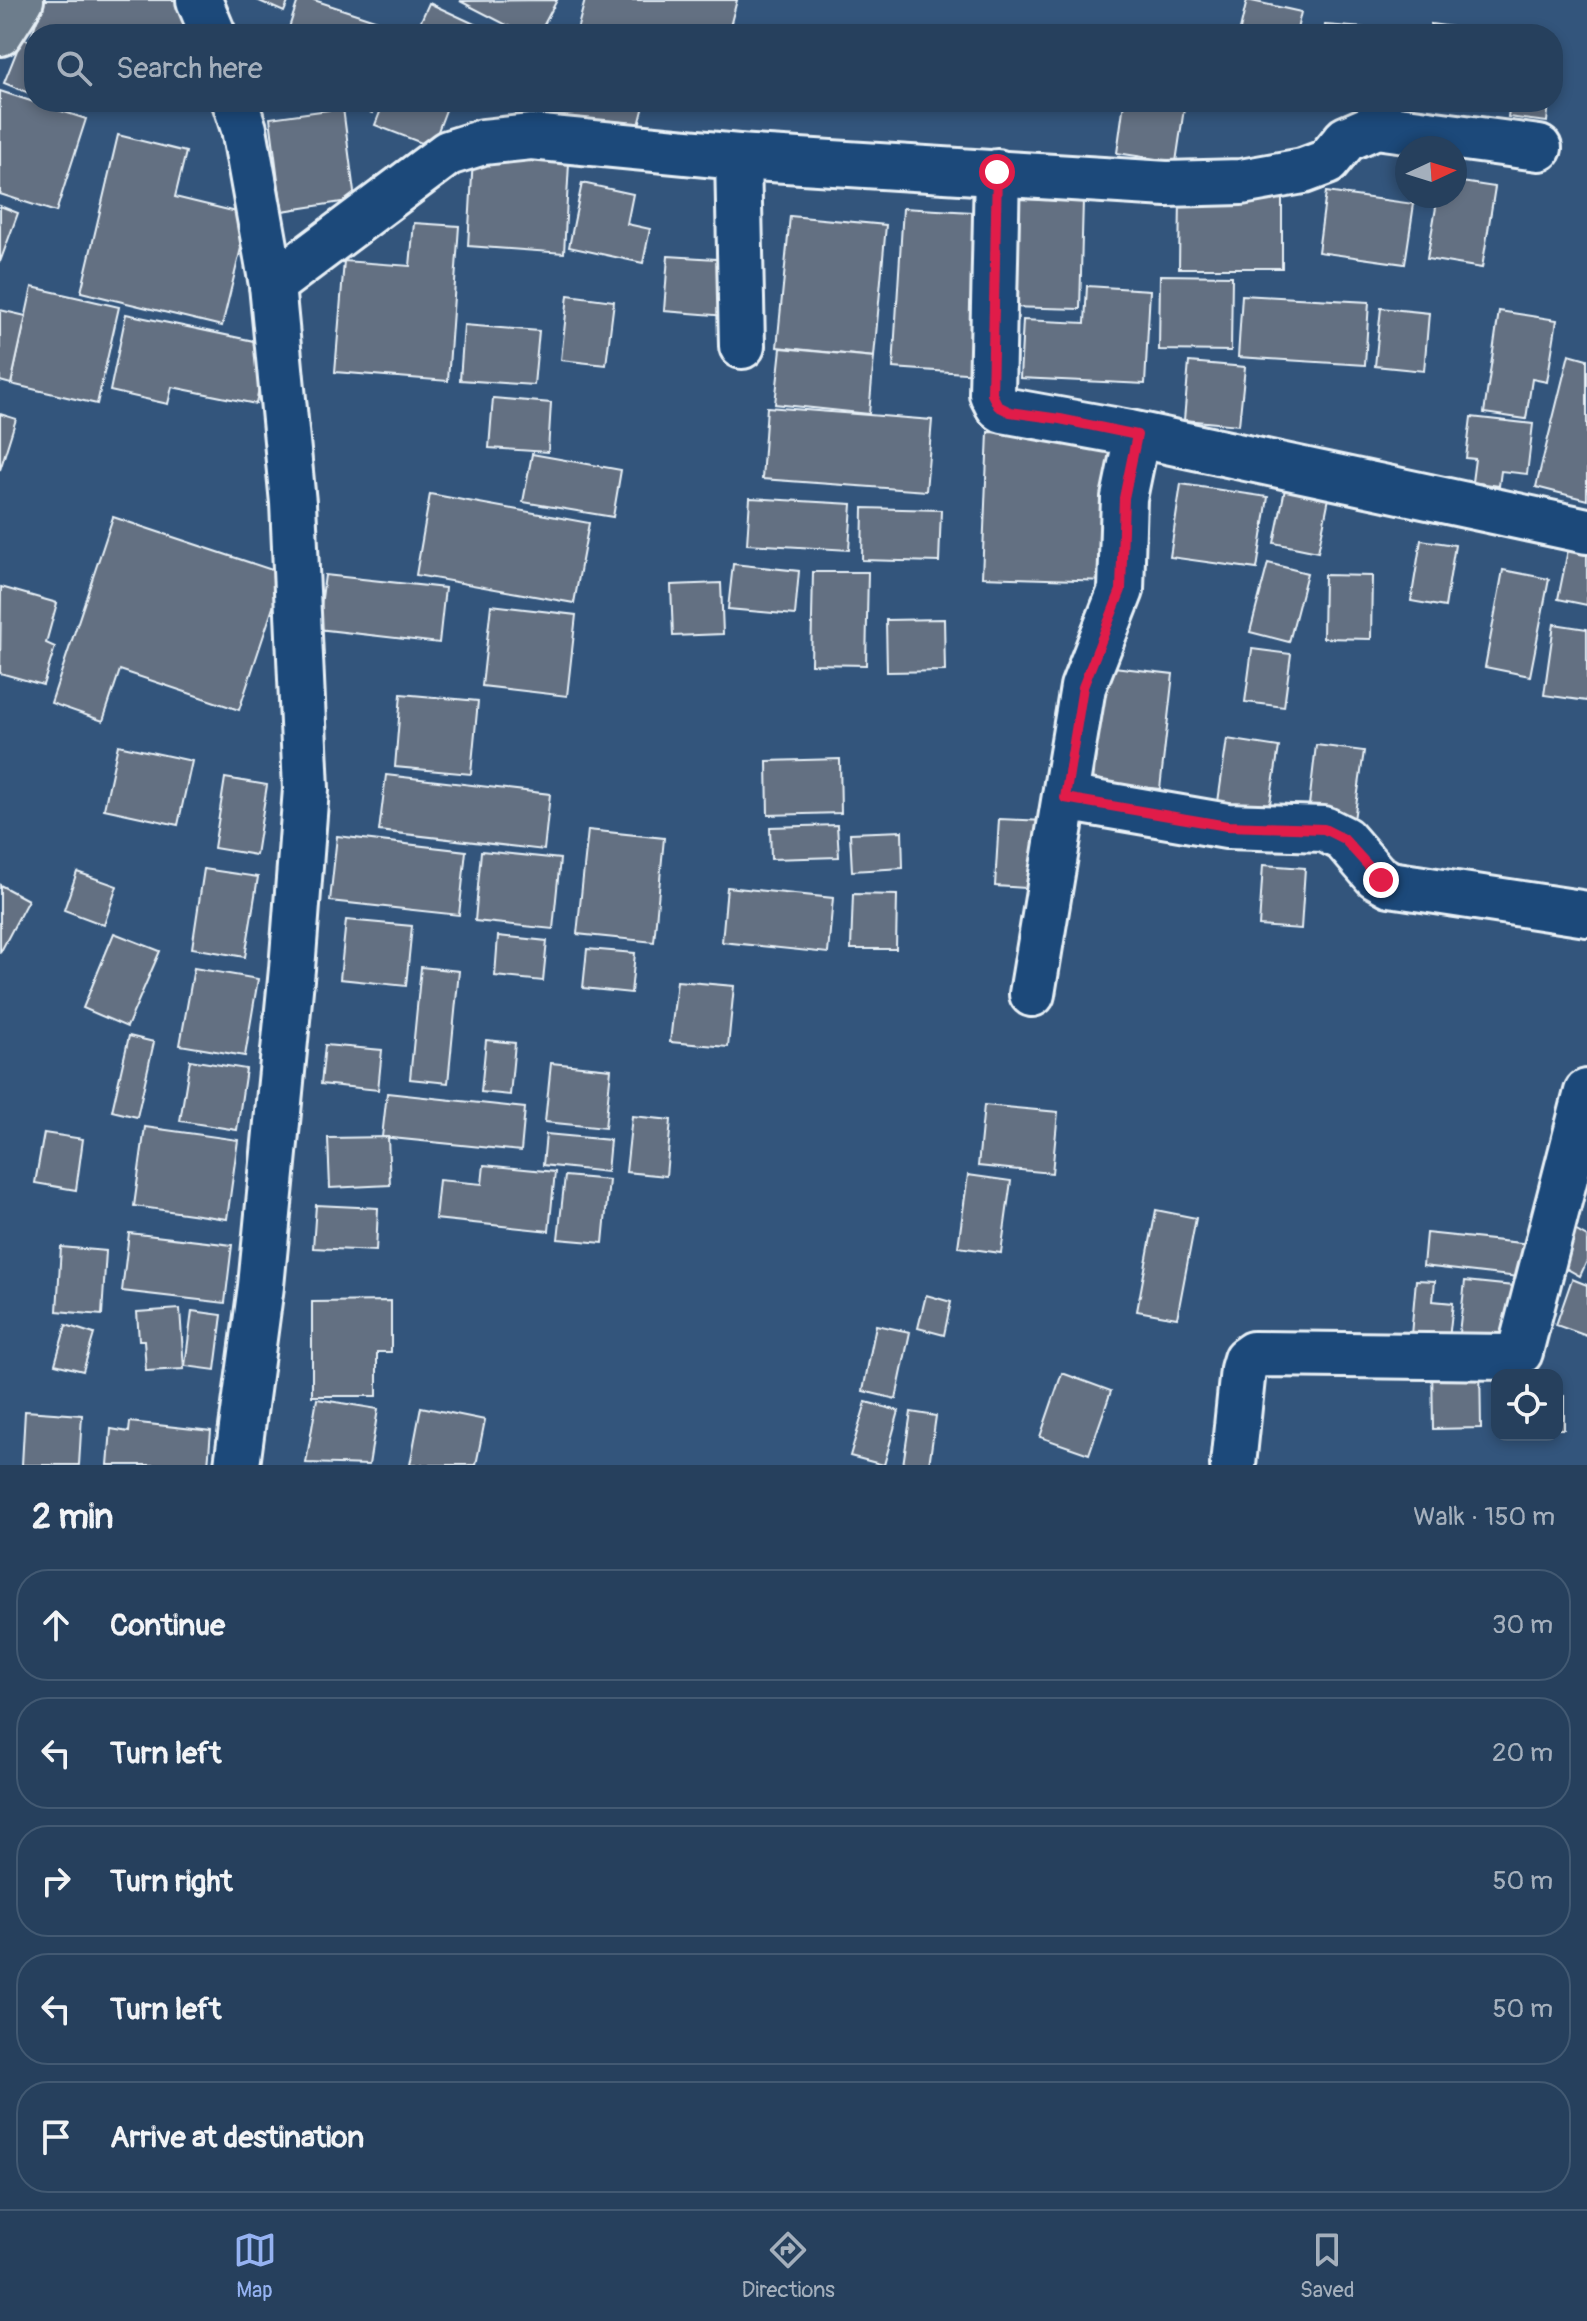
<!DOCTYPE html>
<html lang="en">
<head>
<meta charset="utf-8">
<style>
	body { margin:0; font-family:Pangolin,sans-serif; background:#2e4763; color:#f1f3f6 }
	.controls { position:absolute; right:24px; bottom:24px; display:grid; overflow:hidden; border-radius:16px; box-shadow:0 4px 12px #0003 }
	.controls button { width:72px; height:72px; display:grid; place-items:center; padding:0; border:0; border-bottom:2px solid #425972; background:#26405d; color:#f1f3f6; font:40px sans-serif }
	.compass { position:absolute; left:1395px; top:136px; width:72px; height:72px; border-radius:50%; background:#26405d; box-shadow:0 4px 12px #0003; rotate:86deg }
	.stop { position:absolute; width:24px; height:24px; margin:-18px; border:6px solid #e11d48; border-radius:50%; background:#fff }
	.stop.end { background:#e11d48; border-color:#fff; box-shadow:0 2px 8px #0008 }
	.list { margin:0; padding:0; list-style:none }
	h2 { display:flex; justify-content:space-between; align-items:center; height:104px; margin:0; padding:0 32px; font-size:34px }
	h2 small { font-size:26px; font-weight:400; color:#a4afbc }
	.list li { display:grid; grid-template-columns:52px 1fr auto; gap:24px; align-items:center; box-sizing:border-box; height:112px; margin:0 16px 16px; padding:0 16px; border:2px solid #425972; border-radius:32px }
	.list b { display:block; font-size:30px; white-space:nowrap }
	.list em { font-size:26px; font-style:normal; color:#a4afbc }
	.icon { flex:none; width:44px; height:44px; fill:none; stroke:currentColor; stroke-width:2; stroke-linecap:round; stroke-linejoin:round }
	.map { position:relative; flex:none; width:1587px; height:1465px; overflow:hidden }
	.search { position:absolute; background:#26405d; box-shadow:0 4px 12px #0003; left:24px; right:24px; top:24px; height:88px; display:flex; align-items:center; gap:20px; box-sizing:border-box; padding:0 28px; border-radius:32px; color:#a4afbc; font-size:30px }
	.sheet { height:744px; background:#26405d }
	nav { display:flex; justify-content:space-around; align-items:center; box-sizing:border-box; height:112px; border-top:2px solid #425972; background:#26405d; font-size:22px; color:#a4afbc }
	nav a { display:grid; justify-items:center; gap:4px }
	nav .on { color:#95b2f1 }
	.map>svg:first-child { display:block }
</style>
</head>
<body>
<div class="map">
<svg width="1587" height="1465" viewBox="0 0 1587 1465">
	<rect width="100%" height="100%" fill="#33557c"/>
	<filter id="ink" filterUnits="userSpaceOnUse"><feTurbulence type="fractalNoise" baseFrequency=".0125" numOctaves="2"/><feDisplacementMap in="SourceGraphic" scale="16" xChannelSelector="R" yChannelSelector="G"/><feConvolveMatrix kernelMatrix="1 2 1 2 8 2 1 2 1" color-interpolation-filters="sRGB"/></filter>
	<g filter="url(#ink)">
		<g fill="#637082" stroke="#e8f1f8" stroke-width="2">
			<path d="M 44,0 L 191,0 L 180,34 L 34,34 L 34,38 L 31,37 Z"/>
			<path d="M 257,0 L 289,0 L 284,12 Z"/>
			<path d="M 298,0 L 314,0 L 399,28 L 398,34 L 287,34 Z"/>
			<path d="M 557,0 L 539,34 L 524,34 L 460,1 Z"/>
			<path d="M 585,0 L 737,0 L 728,34 L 576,34 Z"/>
			<path d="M 1247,0 L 1301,12 L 1296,34 L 1239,34 Z"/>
			<path d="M 429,3 L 496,34 L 415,34 Z"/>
			<path d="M 1431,24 L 1475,30 L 1475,34 L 1430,34 Z"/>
			<path d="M 1325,25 L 1391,30 L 1391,34 L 1324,34 Z"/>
			<path d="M 22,38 L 34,43 L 34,95 L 4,83 Z"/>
			<path d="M 0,91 L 86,119 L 56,212 L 0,194 Z"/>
			<path d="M 339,102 L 375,102 L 372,113 Z"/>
			<path d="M 384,102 L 449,102 L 432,147 L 375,125 Z"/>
			<path d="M 552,102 L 645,102 L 635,141 L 548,120 Z"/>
			<path d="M 1124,102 L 1185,102 L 1176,162 L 1117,153 Z"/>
			<path d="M 1510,102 L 1549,102 L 1547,122 L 1508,117 Z"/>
			<path d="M 343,108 L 355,200 L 282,211 L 270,118 Z"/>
			<path d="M 118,135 L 186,152 L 175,197 L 249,215 L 222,326 L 81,292 Z"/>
			<path d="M 473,157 L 569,163 L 564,253 L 468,246 Z"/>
			<path d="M 1455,181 L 1495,187 L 1482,268 L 1427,259 L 1438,196 L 1455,196 Z"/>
			<path d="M 582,183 L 633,194 L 627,224 L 650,229 L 643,263 L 569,247 Z"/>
			<path d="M 1326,192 L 1414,204 L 1405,264 L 1318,252 Z"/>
			<path d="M 1180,197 L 1282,198 L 1282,268 L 1179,268 Z"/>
			<path d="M 1010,199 L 1083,200 L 1080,309 L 1008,307 Z"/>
			<path d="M 0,206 L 18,213 L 0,262 Z"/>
			<path d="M 903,208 L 989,213 L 979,374 L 893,368 Z"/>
			<path d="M 790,216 L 886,225 L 874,357 L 777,347 Z"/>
			<path d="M 414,223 L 459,226 L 448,381 L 335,372 L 344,261 L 410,266 Z"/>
			<path d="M 668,256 L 732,260 L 727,316 L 664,311 Z"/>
			<path d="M 1160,275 L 1232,276 L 1231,351 L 1159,350 Z"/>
			<path d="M 1087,286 L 1150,290 L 1145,384 L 1020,378 L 1023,320 L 1085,323 Z"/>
			<path d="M 32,287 L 119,307 L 97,404 L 11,384 Z"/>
			<path d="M 568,295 L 614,301 L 606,365 L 561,360 Z"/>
			<path d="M 1242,295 L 1369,302 L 1365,365 L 1238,357 Z"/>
			<path d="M 1381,308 L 1429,313 L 1424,371 L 1375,366 Z"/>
			<path d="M 0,310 L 26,316 L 11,384 L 0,381 Z"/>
			<path d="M 1499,311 L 1557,320 L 1547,382 L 1532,379 L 1526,419 L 1484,413 Z"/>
			<path d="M 126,314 L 268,344 L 256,404 L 172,387 L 168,404 L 110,391 Z"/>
			<path d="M 464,325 L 539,331 L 534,385 L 460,380 Z"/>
			<path d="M 781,348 L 874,357 L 869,414 L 775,404 Z"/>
			<path d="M 1569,354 L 1587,359 L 1587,500 L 1536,487 Z"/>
			<path d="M 1189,362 L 1245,367 L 1239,425 L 1184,420 Z"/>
			<path d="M 493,398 L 551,403 L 548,452 L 489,448 Z"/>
			<path d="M 767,407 L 932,420 L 926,491 L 762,479 Z"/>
			<path d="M 0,414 L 16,419 L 0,470 Z"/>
			<path d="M 1471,417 L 1533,424 L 1527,474 L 1501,471 L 1499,486 L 1472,482 L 1475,459 L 1466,458 Z"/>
			<path d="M 988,432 L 1113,436 L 1107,581 L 982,577 Z"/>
			<path d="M 532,454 L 621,470 L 613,517 L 523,502 Z"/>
			<path d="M 1287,479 L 1331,488 L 1318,552 L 1274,543 Z"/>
			<path d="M 1181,484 L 1268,497 L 1257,569 L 1170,557 Z"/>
			<path d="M 430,494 L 589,523 L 574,603 L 416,575 Z"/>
			<path d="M 750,498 L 852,504 L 849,550 L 747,544 Z"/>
			<path d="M 863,508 L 941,510 L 939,562 L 862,560 Z"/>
			<path d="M 113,517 L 284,574 L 239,710 L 120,670 L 103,721 L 51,703 Z"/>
			<path d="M 1421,540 L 1455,545 L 1445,607 L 1411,601 Z"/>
			<path d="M 1568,550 L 1587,553 L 1587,605 L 1558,599 Z"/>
			<path d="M 1268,563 L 1307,573 L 1289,642 L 1250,632 Z"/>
			<path d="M 733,564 L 799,571 L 795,615 L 728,609 Z"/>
			<path d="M 1503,570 L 1549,579 L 1530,676 L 1485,667 Z"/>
			<path d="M 813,572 L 868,572 L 866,665 L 811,664 Z"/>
			<path d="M 325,575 L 445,588 L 439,643 L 318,629 Z"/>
			<path d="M 1324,575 L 1372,576 L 1371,639 L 1323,638 Z"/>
			<path d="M 721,583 L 723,634 L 673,636 L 671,585 Z"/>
			<path d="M 1,587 L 57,603 L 46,643 L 55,647 L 43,685 L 0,673 Z"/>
			<path d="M 491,605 L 576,615 L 567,696 L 482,686 Z"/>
			<path d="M 944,619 L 945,671 L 887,672 L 886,620 Z"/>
			<path d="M 1554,624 L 1587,629 L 1587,701 L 1544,695 Z"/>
			<path d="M 1252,649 L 1291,654 L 1284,707 L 1245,702 Z"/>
			<path d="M 1105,666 L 1173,674 L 1160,789 L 1093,782 Z"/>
			<path d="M 401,694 L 478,701 L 471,774 L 395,767 Z"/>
			<path d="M 1227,739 L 1279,747 L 1268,816 L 1217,809 Z"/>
			<path d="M 118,745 L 192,761 L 178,825 L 104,809 Z"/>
			<path d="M 1316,745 L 1364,751 L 1354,820 L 1308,814 Z"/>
			<path d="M 840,759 L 841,813 L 768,815 L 767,761 Z"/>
			<path d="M 386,775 L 550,794 L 544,850 L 379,831 Z"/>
			<path d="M 225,778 L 267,785 L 256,855 L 214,848 Z"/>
			<path d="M 999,819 L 1045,821 L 1041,889 L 995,886 Z"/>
			<path d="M 837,825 L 839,857 L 771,859 L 770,827 Z"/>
			<path d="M 588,830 L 664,838 L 654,942 L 577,934 Z"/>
			<path d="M 902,831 L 903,868 L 852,871 L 850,833 Z"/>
			<path d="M 337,836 L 466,851 L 459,915 L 330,901 Z"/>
			<path d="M 481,851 L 560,859 L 553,929 L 475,921 Z"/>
			<path d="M 1263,865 L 1305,868 L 1301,929 L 1259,926 Z"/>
			<path d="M 204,869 L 258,877 L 245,957 L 192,948 Z"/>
			<path d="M 77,872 L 117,886 L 104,925 L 64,910 Z"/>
			<path d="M 0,885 L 28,900 L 0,953 Z"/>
			<path d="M 727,887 L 833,898 L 828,953 L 722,942 Z"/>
			<path d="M 853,894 L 897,895 L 896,949 L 851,949 Z"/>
			<path d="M 346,920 L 412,926 L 406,986 L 340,979 Z"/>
			<path d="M 114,933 L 160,951 L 127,1027 L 83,1008 Z"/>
			<path d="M 498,936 L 547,941 L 543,981 L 495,976 Z"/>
			<path d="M 587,949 L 635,953 L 631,993 L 583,988 Z"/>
			<path d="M 421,967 L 459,971 L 448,1083 L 410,1079 Z"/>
			<path d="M 194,968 L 258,979 L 245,1056 L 180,1045 Z"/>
			<path d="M 677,981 L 734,986 L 728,1047 L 670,1042 Z"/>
			<path d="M 129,1036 L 154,1042 L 137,1117 L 112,1111 Z"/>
			<path d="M 486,1040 L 515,1043 L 510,1095 L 481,1092 Z"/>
			<path d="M 325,1045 L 382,1050 L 378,1090 L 321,1084 Z"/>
			<path d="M 190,1060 L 246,1069 L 237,1130 L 180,1121 Z"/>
			<path d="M 551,1063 L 611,1069 L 605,1128 L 545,1122 Z"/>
			<path d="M 387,1093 L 525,1108 L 521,1151 L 382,1137 Z"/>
			<path d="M 984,1105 L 1058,1112 L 1052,1173 L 978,1166 Z"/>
			<path d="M 632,1116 L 671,1120 L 666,1176 L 626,1172 Z"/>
			<path d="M 145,1127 L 238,1140 L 227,1219 L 134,1206 Z"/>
			<path d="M 44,1133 L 83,1139 L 76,1190 L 35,1183 Z"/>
			<path d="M 546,1134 L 610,1140 L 607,1172 L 543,1165 Z"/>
			<path d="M 388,1137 L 390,1185 L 330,1188 L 328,1138 Z"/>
			<path d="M 484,1165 L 555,1172 L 549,1231 L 435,1219 L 439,1180 L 482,1184 Z"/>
			<path d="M 968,1175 L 1011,1181 L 1001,1253 L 958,1247 Z"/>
			<path d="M 565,1176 L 609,1180 L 603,1243 L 558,1239 Z"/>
			<path d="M 316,1205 L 378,1208 L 376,1251 L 313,1248 Z"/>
			<path d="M 1156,1210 L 1196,1218 L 1177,1318 L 1137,1311 Z"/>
			<path d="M 1573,1229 L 1587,1237 L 1587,1261 L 1580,1276 L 1555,1262 Z"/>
			<path d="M 129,1233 L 232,1245 L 225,1303 L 122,1291 Z"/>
			<path d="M 1426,1233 L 1530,1244 L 1527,1278 L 1423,1266 Z"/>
			<path d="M 61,1247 L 106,1251 L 102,1315 L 57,1311 Z"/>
			<path d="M 1572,1279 L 1587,1285 L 1587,1336 L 1556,1325 Z"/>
			<path d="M 1416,1280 L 1435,1281 L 1433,1301 L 1453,1303 L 1449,1339 L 1411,1335 Z"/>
			<path d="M 1465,1281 L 1523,1287 L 1517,1339 L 1459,1333 Z"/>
			<path d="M 926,1295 L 951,1302 L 944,1335 L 918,1328 Z"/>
			<path d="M 391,1301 L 391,1352 L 377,1352 L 377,1396 L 312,1396 L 312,1302 Z"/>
			<path d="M 180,1309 L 184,1369 L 146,1371 L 144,1340 L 139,1340 L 137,1312 Z"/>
			<path d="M 192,1311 L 222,1315 L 215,1370 L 185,1366 Z"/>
			<path d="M 66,1325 L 94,1334 L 83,1371 L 55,1364 Z"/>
			<path d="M 876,1325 L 910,1332 L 896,1399 L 863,1391 Z"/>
			<path d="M 1480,1362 L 1481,1428 L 1433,1429 L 1432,1363 Z"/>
			<path d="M 1062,1373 L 1111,1391 L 1089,1454 L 1040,1437 Z"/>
			<rect x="1557" y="1396" width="7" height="33"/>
			<path d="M 317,1399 L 378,1409 L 369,1465 L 306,1463 Z"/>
			<path d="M 866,1402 L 899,1411 L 884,1465 L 850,1456 Z"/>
			<path d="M 421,1407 L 485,1420 L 476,1465 L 410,1465 Z"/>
			<path d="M 25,1411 L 82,1415 L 79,1465 L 22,1465 Z"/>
			<path d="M 911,1412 L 936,1416 L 929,1465 L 903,1465 Z"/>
			<path d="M 130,1422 L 211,1431 L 208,1465 L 108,1465 L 111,1429 L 129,1432 Z"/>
		</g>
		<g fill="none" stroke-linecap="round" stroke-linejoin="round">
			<g stroke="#e8f1f8" stroke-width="50">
				<g id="minor">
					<path d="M 199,0 L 213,34"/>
					<path d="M 235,102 L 244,129 L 272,285 L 293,503 L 306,789 L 292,969 L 261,1286 L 237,1465"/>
					<path d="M 738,157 L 742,346"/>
					<path d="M 997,172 L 992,394 L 998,406 L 1003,410 L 1130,433 L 1587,531"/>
					<path d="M 272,285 L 448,153 L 483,142 L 531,137 L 738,157 L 1167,184 L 1241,182 L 1303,171 L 1327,162 L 1346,139 L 1376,126 L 1539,148"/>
					<path d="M 1065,798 L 1227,826 L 1324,829 L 1344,839 L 1376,876 L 1390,884 L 1587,914"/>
					<path d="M 1032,994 L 1083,687 L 1121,590 L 1124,498 L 1137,435"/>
					<path d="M 1233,1465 L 1243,1369 L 1246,1359 L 1253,1354 L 1509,1357 L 1520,1352 L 1587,1092"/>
				</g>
			</g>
			<g stroke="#e8f1f8" stroke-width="50">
				<path id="highway" d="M 0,33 L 21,0"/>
			</g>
			<use href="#minor" stroke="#1f4a7a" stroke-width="44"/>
			<use href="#highway" stroke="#6d7d8c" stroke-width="44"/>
		</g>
	</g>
	<g fill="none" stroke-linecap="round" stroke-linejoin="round" filter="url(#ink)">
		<path stroke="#e11d48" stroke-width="10" d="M 997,172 L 992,394 L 998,406 L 1010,412 L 1060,419 L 1137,435 L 1124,498 L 1121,590 L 1083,687 L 1065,798 L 1227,826 L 1324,829 L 1344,839 L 1381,880"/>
	</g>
</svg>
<div class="controls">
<button><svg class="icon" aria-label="locate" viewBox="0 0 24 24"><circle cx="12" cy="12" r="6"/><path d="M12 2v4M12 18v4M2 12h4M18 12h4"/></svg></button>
</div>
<svg class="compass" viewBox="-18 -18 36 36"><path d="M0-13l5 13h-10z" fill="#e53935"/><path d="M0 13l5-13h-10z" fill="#a4afbc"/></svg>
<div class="stop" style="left:997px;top:172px"></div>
<div class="stop end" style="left:1381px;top:880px"></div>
<div class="search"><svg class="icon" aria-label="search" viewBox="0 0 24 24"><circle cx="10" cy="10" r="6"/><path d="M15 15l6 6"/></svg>Search here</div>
</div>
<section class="sheet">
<h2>2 min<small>Walk · 150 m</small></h2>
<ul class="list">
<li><svg class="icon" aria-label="ahead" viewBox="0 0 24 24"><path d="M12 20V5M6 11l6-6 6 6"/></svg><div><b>Continue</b></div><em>30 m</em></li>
<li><svg class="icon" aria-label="left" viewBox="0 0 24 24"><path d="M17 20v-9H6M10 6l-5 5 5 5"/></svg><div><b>Turn left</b></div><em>20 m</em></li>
<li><svg class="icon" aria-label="right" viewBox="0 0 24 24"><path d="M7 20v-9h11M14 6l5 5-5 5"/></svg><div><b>Turn right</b></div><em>50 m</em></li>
<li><svg class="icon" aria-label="left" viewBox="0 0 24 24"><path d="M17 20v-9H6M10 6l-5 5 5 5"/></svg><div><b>Turn left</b></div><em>50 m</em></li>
<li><svg class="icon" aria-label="arrive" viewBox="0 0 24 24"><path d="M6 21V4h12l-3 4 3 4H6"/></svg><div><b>Arrive at destination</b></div></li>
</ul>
</section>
<nav>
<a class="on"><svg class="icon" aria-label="map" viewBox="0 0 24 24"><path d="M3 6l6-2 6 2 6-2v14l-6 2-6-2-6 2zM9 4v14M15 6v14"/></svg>Map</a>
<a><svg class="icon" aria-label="directions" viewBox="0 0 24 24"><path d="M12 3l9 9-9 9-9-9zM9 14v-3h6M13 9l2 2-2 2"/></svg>Directions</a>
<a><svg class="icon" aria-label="saved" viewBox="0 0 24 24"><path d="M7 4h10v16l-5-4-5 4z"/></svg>Saved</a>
</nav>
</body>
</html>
